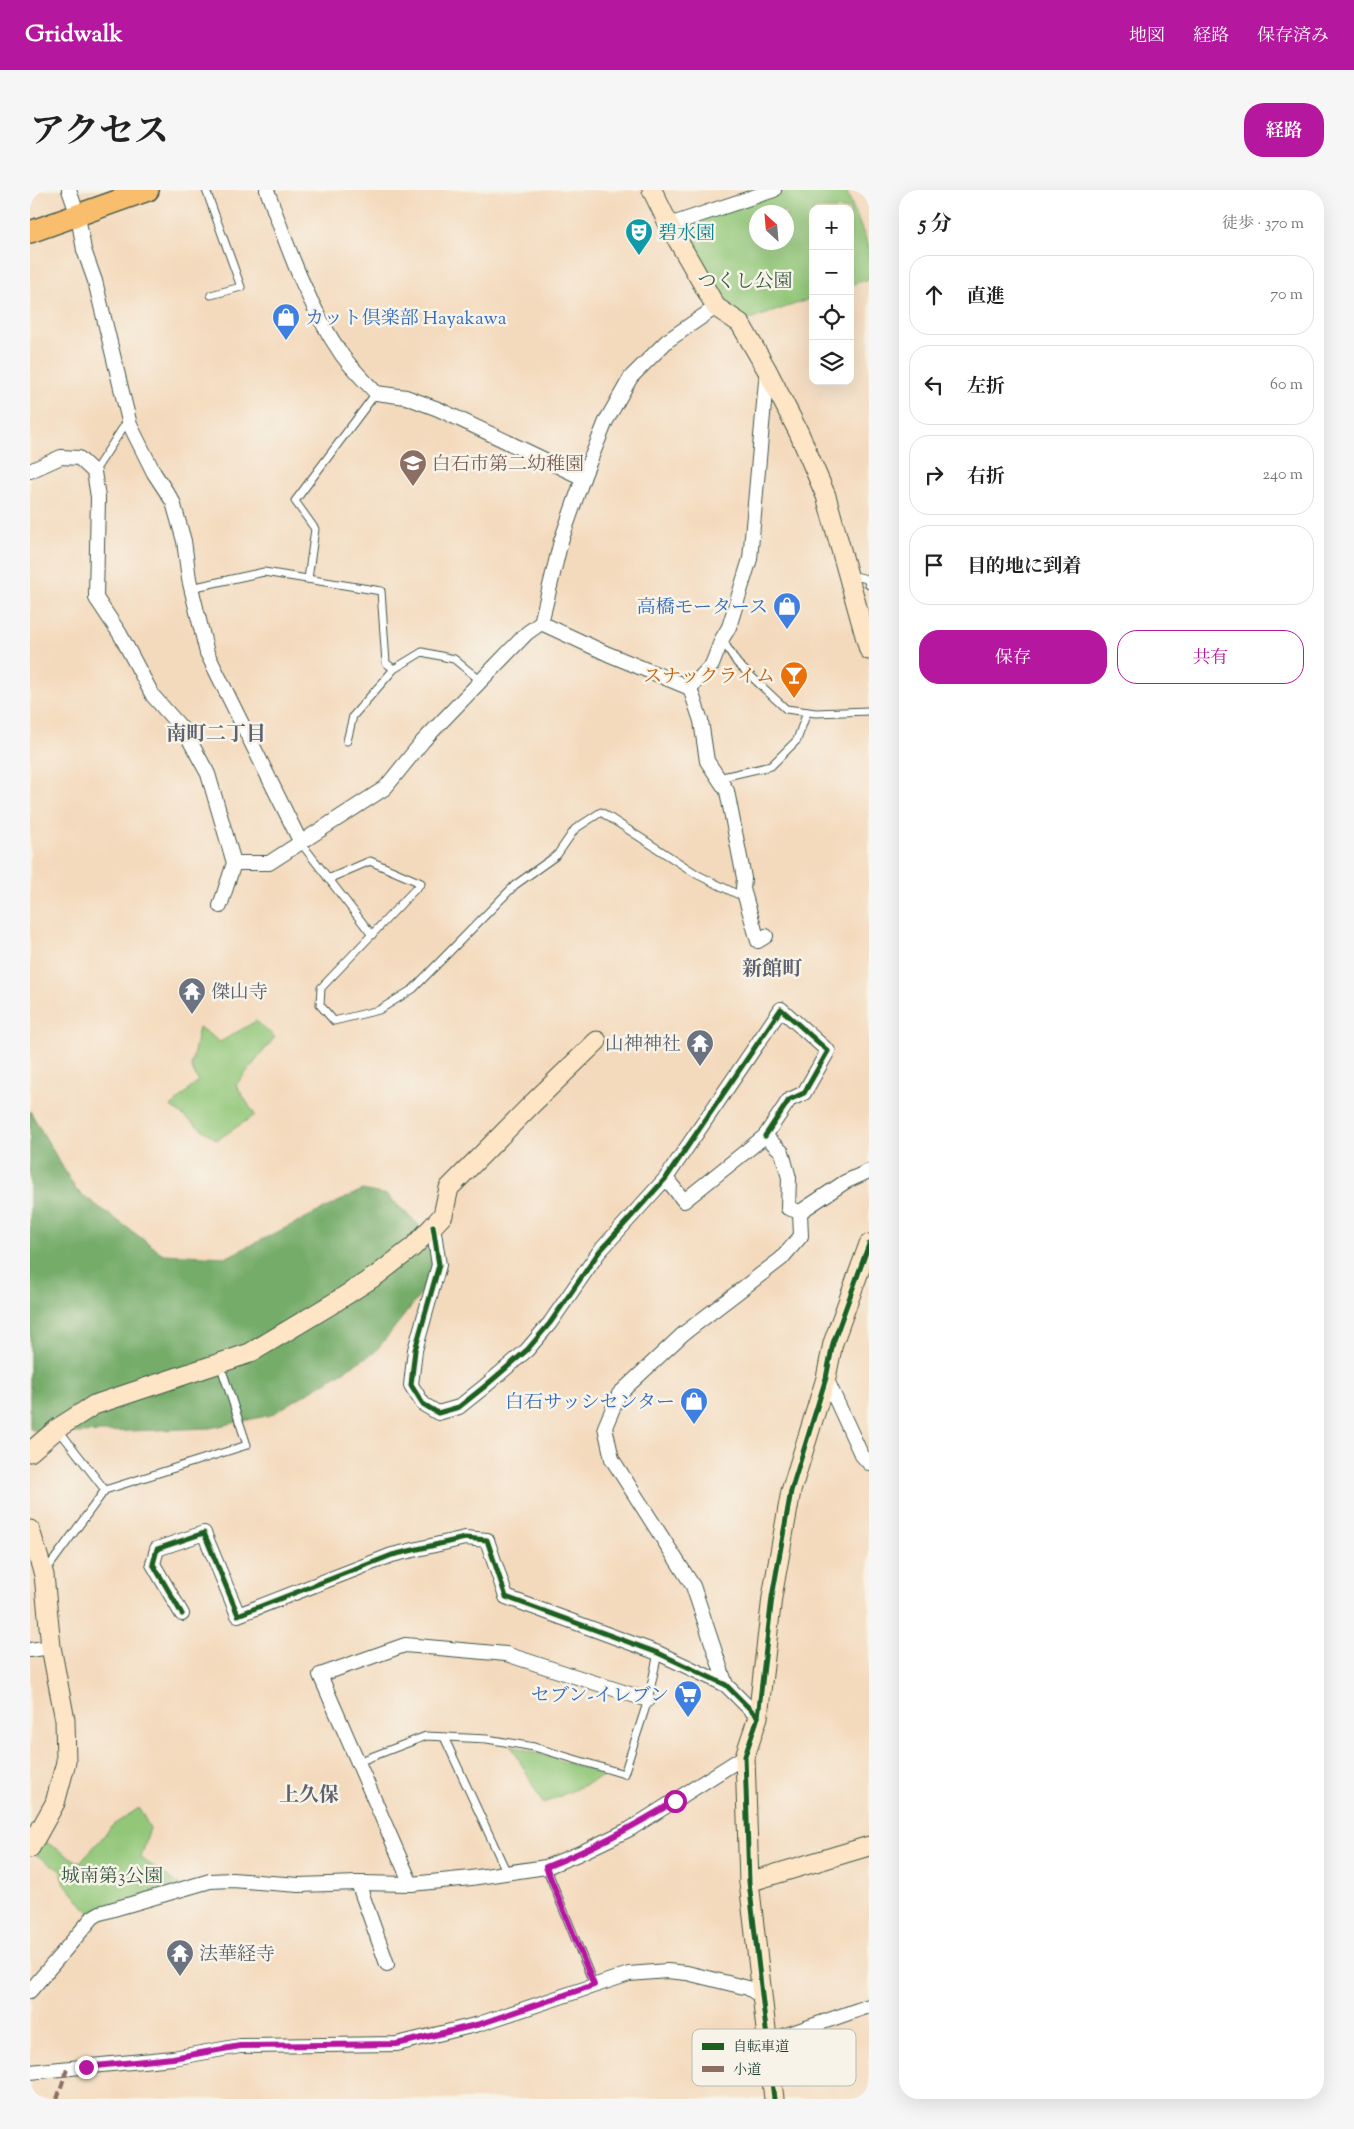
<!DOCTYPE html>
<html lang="ja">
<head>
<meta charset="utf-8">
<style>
	body { margin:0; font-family:"Sorts Mill Goudy","Noto Serif JP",serif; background:#f6f6f6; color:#222 }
	.controls { position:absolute; right:15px; top:15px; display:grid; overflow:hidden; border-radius:10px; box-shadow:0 5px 20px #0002 }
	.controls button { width:45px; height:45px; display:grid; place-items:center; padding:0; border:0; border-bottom:1px solid #e0e0e0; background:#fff; color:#222; font:25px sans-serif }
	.compass { position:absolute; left:719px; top:15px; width:45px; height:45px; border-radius:50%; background:#fff; box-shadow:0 5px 20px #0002; rotate:334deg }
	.stop { position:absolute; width:15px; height:15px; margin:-11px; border:4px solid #b5179e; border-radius:50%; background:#fff }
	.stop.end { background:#b5179e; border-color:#fff; box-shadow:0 1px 5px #0008 }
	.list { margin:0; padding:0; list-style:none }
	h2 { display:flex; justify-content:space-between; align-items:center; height:65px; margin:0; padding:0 20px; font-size:21px }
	h2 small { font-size:16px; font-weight:400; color:#767676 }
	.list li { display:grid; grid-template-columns:32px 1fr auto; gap:15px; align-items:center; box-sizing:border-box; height:80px; margin:0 10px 10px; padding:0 10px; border:1px solid #e0e0e0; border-radius:20px }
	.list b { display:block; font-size:19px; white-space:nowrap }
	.list em { font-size:16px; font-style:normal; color:#767676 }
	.actions { display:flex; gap:10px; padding:15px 20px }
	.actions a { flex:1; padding:11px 0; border:1px solid #b5179e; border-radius:20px; text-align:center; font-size:18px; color:#b5179e }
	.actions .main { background:#b5179e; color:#fff }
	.icon { flex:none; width:28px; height:28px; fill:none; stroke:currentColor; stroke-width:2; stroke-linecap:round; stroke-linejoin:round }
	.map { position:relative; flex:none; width:839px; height:1909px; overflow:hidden; border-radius:20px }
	header { display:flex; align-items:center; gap:30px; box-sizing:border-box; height:70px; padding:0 25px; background:#b5179e; color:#fff }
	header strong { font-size:24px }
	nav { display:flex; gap:28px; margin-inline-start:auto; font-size:18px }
	.intro { display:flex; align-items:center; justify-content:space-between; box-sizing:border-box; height:120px; padding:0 30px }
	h1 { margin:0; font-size:35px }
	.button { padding:12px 22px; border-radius:20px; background:#b5179e; color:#fff; font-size:18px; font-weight:700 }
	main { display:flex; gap:30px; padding:0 30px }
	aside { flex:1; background:#fff; border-radius:20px; box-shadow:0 5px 20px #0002 }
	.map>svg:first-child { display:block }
</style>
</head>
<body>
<header>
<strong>Gridwalk</strong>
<nav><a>地図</a><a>経路</a><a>保存済み</a></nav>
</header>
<div class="intro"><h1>アクセス</h1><a class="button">経路</a></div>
<main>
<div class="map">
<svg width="839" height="1909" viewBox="0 0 839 1909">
	<rect width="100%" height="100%" fill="#f7f3e8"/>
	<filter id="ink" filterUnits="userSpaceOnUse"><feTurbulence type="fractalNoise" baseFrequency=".02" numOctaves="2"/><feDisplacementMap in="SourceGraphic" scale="10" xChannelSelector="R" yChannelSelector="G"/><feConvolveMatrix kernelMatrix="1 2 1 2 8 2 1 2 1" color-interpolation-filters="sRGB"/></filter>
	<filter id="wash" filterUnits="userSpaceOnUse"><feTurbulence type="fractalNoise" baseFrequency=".0096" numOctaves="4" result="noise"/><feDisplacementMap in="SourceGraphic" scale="20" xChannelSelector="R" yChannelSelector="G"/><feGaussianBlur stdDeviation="1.12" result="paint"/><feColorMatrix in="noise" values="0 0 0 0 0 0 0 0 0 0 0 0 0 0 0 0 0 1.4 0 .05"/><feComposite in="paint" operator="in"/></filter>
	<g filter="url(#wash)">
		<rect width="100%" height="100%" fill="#f4dabd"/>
		<g fill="#92c779" stroke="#588256" fill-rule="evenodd">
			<path d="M 744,0 L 816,0 L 839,57 L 839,89 L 820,95 L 820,19 L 783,19 L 783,108 L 710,133 L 686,117 L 639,35 ZM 726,22 L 756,22 L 756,52 L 726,52 Z"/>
			<path d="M 226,831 L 245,847 L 206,895 L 225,925 L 187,950 L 141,917 L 168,891 L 161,877 L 169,837 L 190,852 Z"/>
			<path d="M 481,1555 L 576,1585 L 513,1614 Z"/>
			<path d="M 109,1618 L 120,1638 L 111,1668 L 154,1698 L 63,1727 L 35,1694 L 31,1681 L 0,1661 L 6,1646 L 50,1673 L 83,1635 Z"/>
		</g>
		<path fill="#75ac69" stroke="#4a744e" d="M 0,921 L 46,1000 L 133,1064 L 197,1067 L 332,1000 L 357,1005 L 388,1034 L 411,1079 L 345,1162 L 241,1225 L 180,1238 L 20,1244 L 0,1239 Z"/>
	</g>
	<g filter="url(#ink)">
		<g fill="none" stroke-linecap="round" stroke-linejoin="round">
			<g stroke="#3f5549" stroke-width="9">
				<g id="lane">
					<path d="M 176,0 L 211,97 L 181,105"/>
					<path d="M 64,282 L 98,230"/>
					<path d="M 821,385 L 837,389 L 839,395"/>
					<path d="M 278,389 L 285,339 L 265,311 L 346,203"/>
					<path d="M 161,398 L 234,382 L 351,401 L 356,473 L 364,479"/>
					<path d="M 692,449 L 707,473 L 756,519 L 786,523 L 839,521"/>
					<path d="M 317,551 L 323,526 L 364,479 L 392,462 L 424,469 L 451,491"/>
					<path d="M 688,588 L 741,576 L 767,550 L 777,522"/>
					<path d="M 271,653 L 342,745"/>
					<path d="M 298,689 L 340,671 L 391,693 L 291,798 L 290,815 L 304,831 L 349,820 L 383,799 L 485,695 L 527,665 L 545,639 L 571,622 L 668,685 L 707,704 L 713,699"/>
					<path d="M 28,1239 L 75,1300"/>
					<path d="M 15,1382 L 75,1300 L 217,1255 L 190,1174"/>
					<path d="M 414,1547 L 477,1683"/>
					<path d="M 328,1572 L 396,1546 L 457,1549 L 504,1557 L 594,1584 L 618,1510 L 628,1463"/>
					<path d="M 516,1677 L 564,1795"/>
				</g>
			</g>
			<g stroke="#3f5549" stroke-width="16">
				<g id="street">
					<path d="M 39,0 L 48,26 L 54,60 L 65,91 L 100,235 L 124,283 L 143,312 L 154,351 L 159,389 L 177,463 L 271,653"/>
					<path d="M 237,0 C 257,56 278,116 312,165 C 322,179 335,191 346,203 L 376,207 L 408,219 L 553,288"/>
					<path d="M 639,35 L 744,0"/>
					<path d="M 0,281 L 31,267 L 49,268 L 64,282 L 68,307 L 66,408 L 90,444 L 123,506 L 155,542 L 178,584 L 204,673 L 190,716"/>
					<path d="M 511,433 L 578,464 L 660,498 L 671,531 L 677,571 L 697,601 L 714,688 L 713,699 L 728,751 L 736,746"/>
					<path d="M 660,498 L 682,475 L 692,449 L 699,437 L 720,369 L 737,180"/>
					<path d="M 204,673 L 239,673 L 355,598 L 393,551 L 469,472 L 497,443 L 511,433 L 531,351 L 553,288 L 576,231 L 601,187 L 637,151 L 686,117"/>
					<path d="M 636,988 L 654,1011 L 735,946 L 752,962 L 759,988 L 758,1018 L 770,1022"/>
					<path d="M 770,1022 L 815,992 L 839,981"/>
					<path d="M 403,1036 L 409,1075 L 385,1160 L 381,1195 L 393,1214 L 408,1223 L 429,1217 L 454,1197 L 497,1160 L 520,1133 L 569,1062 L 636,988 L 751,819 L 798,861 L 774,903 L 759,910 L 735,946"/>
					<path d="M 796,1188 L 831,1264 L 839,1273"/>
					<path d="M 152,1424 L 123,1374 L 127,1359 L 174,1343 L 208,1425 L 362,1365 L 435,1348 L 457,1350 L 476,1407 L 628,1463 L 696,1495 L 728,1527"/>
					<path d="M 0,1460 L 21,1457"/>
					<path d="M 696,1495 L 663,1396 L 582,1269 L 575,1237 L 589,1204 L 653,1144 L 751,1069 L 771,1046 L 770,1022"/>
					<path d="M 381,1694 L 290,1485 L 375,1455 L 476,1464 L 618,1510"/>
					<path d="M 357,1774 L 328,1693 L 381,1694 L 441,1688 L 516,1677 L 548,1664 L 600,1639 L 715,1566"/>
					<path d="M 0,1801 L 63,1727 L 70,1723 L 180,1691 L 202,1690 L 269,1695 L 328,1693"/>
					<path d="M 736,1852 L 839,1816"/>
					<path d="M 0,1882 L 143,1868 L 210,1856 L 367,1854 L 449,1834 L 599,1784 L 637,1781 L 657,1783 L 718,1798 L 731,1806"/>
				</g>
			</g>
			<g stroke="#3f5549" stroke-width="21">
				<g id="secondary">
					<path d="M 622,0 L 639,35 L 686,117 L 710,133 L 737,180 L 769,243 L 796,306 L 839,460"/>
					<path d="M 0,1262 L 28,1238 L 64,1215 L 220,1163 L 302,1114 L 347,1085 L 383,1057 L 403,1036 L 413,1025 L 419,998 L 502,914 L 567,851"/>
					<path d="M 0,1340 L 14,1385 L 21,1457 L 35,1530 L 36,1572 L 25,1613 L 0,1658"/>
					<path d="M 719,1692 L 839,1656"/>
					<path d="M 744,1909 L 719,1692 L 715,1566 L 728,1527 L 742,1407 L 761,1301 L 796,1188 L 803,1153 L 839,1054"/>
				</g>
			</g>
			<g stroke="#3f5549" stroke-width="24">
				<path id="primary" d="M 0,42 L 118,0"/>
			</g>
			<use href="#lane" stroke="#fff" stroke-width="7"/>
			<use href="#street" stroke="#fff" stroke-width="14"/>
			<use href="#secondary" stroke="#fde5c5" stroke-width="19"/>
			<use href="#primary" stroke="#f9be6d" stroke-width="21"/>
			<path stroke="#8d6e63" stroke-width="4" stroke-dasharray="8 4" stroke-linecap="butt" d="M 27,1909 L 37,1879"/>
			<g stroke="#f7f3e8" stroke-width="8">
				<g id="cycleway">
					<path d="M 403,1036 L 409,1075 L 385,1160 L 381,1195 L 393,1214 L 408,1223 L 429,1217 L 454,1197 L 497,1160 L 520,1133 L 569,1062 L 636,988 L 751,819 L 798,861 L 774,903 L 759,910 L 735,946"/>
					<path d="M 152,1424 L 123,1374 L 127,1359 L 174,1343 L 208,1425 L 362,1365 L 435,1348 L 457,1350 L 476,1407 L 628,1463 L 696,1495 L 728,1527"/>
					<path d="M 744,1909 L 719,1692 L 715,1566 L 728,1527 L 742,1407 L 761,1301 L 796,1188 L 803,1153 L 839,1054"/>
				</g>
			</g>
			<use href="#cycleway" stroke="#1b5e20" stroke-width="5"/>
		</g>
	</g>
	<g fill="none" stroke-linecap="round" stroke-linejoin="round" filter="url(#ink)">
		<path stroke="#b5179e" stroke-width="6" d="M 56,1877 L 143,1868 L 210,1856 L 367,1854 L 450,1834 L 564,1795 L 516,1677 C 562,1659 603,1637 645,1611"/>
	</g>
	<defs>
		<g id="theatre-pin" transform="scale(1.4375)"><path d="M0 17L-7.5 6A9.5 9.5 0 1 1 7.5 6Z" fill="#0f9aa8" stroke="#f7f3e8"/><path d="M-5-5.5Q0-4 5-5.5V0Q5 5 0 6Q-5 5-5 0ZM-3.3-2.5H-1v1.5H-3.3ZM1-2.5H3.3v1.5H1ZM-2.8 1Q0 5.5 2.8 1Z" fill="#fff"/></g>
		<g id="shop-pin" transform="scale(1.4375)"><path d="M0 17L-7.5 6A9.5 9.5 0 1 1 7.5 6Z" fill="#3f7fe0" stroke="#f7f3e8"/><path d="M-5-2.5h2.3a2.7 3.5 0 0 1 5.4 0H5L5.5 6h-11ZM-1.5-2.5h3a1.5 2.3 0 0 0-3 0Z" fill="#fff"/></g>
		<g id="school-pin" transform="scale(1.4375)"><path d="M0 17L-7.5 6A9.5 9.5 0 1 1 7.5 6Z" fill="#8d6e63" stroke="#f7f3e8"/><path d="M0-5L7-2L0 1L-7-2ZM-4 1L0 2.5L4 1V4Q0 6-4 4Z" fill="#fff"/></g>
		<g id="bar-pin" transform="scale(1.4375)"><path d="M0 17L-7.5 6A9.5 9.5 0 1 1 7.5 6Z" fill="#e8710a" stroke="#f7f3e8"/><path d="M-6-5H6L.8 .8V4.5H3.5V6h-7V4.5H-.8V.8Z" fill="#fff"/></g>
		<g id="temple-pin" transform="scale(1.4375)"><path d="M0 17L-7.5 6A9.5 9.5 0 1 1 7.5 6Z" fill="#6b7280" stroke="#f7f3e8"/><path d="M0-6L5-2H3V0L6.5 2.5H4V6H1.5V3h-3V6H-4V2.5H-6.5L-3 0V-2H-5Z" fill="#fff"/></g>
		<g id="supermarket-pin" transform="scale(1.4375)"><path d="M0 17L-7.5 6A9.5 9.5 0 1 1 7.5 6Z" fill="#3f7fe0" stroke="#f7f3e8"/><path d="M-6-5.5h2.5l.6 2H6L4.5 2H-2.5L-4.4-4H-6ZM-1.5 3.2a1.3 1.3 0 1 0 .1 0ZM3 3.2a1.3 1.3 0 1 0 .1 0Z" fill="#fff"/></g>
	</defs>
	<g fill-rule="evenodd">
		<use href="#theatre-pin" x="609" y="42"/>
		<use href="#shop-pin" x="256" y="127"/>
		<use href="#school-pin" x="383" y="273"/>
		<use href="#shop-pin" x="757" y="416"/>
		<use href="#bar-pin" x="764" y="485"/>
		<use href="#temple-pin" x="162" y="801"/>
		<use href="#temple-pin" x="670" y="853"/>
		<use href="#shop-pin" x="664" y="1211"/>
		<use href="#supermarket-pin" x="658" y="1504"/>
		<use href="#temple-pin" x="150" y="1763"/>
	</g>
	<g text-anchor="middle" stroke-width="5" stroke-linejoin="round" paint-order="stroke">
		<g font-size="19" fill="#0d838f" stroke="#f7f3e8" text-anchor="start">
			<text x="628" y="49">碧水園</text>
		</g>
		<g font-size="19" fill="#365942" stroke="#f7f3e8">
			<text x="715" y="97">つくし公園</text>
			<text x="82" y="1692">城南第3公園</text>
		</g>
		<g font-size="19" fill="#366cbe" stroke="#f7f3e8" text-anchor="end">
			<text x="275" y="134" text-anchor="start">カット倶楽部 Hayakawa</text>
			<text x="738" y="423">高橋モータース</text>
			<text x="645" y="1218">白石サッシセンター</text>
			<text x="639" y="1511">セブン-イレブン</text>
		</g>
		<g font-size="19" fill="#785e54" stroke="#f7f3e8" text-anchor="start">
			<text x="402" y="280">白石市第二幼稚園</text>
		</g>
		<g font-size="19" fill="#c56008" stroke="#f7f3e8" text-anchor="end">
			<text x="745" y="492">スナックライム</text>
		</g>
		<g font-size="19" fill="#5b616d" stroke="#f7f3e8" text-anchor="start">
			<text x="181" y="808">傑山寺</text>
			<text x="651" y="860" text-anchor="end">山神神社</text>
			<text x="169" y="1770">法華経寺</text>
		</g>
		<g font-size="20" font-weight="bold" fill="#5d616f" stroke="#f7f3e8">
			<text x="186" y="550">南町二丁目</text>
			<text x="742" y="785">新館町</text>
			<text x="279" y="1611">上久保</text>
		</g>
	</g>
	<rect x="662" y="1839" width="164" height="57" rx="8" fill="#f7f3e8" stroke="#b6bcb2" stroke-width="1"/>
	<rect x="672" y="1853" width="22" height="7" fill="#1b5e20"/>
	<rect x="672" y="1876" width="22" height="6" fill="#8d6e63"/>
	<g font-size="14" fill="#1f3d34">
		<text x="703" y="1861">自転車道</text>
		<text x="703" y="1884">小道</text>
	</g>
</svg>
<div class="controls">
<button>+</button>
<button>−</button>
<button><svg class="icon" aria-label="locate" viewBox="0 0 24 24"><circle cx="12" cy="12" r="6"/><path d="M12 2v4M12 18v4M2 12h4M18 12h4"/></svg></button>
<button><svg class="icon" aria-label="layers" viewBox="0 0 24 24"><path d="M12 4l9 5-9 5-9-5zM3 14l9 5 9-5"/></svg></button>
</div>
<svg class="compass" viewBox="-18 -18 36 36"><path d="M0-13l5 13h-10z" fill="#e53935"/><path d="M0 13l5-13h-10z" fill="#767676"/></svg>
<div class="stop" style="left:645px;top:1611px"></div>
<div class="stop end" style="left:56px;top:1877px"></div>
</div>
<aside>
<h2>5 分<small>徒歩 · 370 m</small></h2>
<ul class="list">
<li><svg class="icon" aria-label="ahead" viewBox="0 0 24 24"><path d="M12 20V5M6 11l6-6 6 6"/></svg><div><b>直進</b></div><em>70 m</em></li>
<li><svg class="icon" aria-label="left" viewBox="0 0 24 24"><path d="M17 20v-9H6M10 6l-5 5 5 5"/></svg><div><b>左折</b></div><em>60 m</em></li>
<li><svg class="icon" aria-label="right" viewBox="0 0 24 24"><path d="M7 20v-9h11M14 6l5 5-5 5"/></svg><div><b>右折</b></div><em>240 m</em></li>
<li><svg class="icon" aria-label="arrive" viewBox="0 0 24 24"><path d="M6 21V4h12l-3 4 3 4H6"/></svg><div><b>目的地に到着</b></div></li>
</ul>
<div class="actions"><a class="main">保存</a><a>共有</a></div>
</aside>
</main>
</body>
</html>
